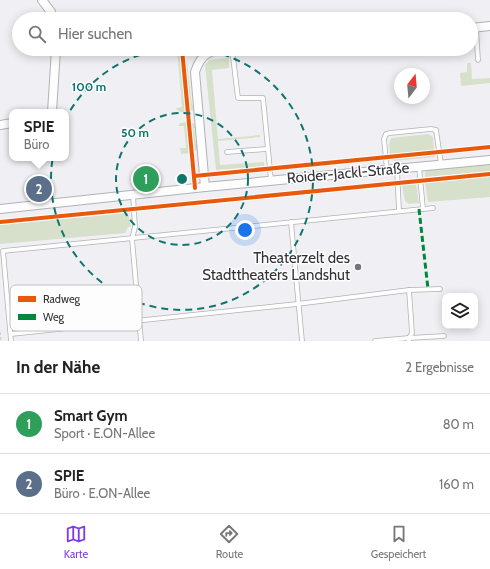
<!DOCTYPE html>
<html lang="de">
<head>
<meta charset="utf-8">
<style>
	body { margin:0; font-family:Cabin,sans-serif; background:#f6f6f6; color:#222 }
	.controls { position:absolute; right:12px; bottom:12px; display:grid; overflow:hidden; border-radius:8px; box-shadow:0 2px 10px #0003 }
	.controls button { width:36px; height:36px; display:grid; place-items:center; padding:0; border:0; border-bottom:1px solid #e0e0e0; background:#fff; color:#222; font:20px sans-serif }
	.compass { position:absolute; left:394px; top:68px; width:36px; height:36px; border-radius:50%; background:#fff; box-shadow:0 2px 10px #0003; rotate:16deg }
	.you { position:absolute; left:245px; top:230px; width:14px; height:14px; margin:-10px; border:3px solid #fff; border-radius:50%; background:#1a73e8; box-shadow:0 0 0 6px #1a73e833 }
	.badge { display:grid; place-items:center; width:26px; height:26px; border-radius:50%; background:#7c3aed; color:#fff; font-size:13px; font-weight:700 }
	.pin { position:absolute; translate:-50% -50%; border:2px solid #fff; box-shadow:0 1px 4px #0006 }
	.popup { position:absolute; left:9px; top:109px; width:60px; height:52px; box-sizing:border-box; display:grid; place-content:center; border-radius:8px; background:#fff; filter:drop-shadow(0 1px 3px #0005); font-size:13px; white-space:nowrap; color:#767676 }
	.popup b { font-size:15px; color:#222 }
	.popup::after { content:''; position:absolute; left:50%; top:100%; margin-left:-8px; border:8px solid transparent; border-top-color:#fff }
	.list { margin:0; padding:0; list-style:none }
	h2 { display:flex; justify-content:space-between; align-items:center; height:52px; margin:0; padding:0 16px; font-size:17px }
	h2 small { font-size:13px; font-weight:400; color:#767676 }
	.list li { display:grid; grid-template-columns:26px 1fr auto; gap:12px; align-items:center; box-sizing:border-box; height:60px; padding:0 16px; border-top:1px solid #e0e0e0 }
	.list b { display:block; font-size:15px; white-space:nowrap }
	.list p { margin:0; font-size:13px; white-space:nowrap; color:#767676 }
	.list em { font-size:13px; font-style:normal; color:#767676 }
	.icon { flex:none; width:22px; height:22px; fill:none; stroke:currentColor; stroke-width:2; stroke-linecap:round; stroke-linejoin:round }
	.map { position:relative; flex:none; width:490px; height:341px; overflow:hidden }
	.search { position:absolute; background:#fff; box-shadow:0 2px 10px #0003; left:12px; right:12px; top:12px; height:44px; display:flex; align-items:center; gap:10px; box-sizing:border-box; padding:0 14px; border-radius:22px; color:#767676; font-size:15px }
	.sheet { height:172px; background:#fff }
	nav { display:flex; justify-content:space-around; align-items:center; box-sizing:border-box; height:56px; border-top:1px solid #e0e0e0; background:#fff; font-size:11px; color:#767676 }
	nav a { display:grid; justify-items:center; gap:2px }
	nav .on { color:#7c3aed }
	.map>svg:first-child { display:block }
</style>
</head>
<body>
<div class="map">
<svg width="490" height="341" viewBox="0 0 490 341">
	<rect width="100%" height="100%" fill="#f0f0f4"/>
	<g fill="#d7e0ca">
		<path d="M 177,49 L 180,49 L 186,112 L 180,112 L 177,110 L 176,108 L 182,107 Z"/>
		<path d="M 229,58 L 229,68 L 212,70 L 218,139 L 260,135 L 260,137 L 218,141 L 220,165 L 264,162 L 264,166 L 216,170 L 205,65 L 210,60 Z"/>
		<path d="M 185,62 L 187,62 L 192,105 L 195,105 L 193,110 L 190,111 Z"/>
		<path d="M 467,63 L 471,63 L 472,79 L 490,78 L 490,83 L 461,86 L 460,73 L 467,72 Z"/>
		<path d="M 187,122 L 190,153 L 181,154 L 180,148 L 186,148 L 184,126 L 178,126 L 180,123 Z"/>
		<path d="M 190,122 L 197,125 L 198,127 L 194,128 L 196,144 L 199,144 L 197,150 L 193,152 Z"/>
		<path d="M 428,134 L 433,137 L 434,150 L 390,155 L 389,144 L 391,138 Z"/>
		<path d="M 435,154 L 435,157 L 394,161 L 390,158 Z"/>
		<path d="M 490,164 L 490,171 L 425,177 L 425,173 L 427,170 Z"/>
		<path d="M 490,177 L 490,197 L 428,202 L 425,183 Z"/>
		<path d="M 416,184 L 419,203 L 409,204 L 405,201 L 402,185 Z"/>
		<path d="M 128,213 L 131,227 L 128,227 L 125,233 L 0,244 L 0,225 Z"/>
	</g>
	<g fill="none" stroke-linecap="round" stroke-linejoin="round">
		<g stroke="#b1b2b5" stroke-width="5.5">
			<g id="service">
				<path d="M 476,28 L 478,60"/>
				<path d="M 232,49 L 238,98 L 263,98 L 271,180"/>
				<path d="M 227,152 L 267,149"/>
				<path d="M 419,166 L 423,209"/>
				<path d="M 397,169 L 399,210"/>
				<path d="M 387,170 L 384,139 L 386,134 L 390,133 L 431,129 L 436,130 L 441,164"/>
				<path d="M 133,195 L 135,227 L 132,239 L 141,341"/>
				<path d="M 291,222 L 302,341"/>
				<path d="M 409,290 L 440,289"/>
				<path d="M 11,334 L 297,304 L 409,290 L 412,333 L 409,338"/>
				<path d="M 409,338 L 444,336"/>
				<path d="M 11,341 L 3,251 L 433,208"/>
				<path d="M 375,341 L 409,338 L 409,341"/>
			</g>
		</g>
		<g stroke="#b1b2b5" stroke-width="10">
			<g id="minor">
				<path d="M 42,0 L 51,12 L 53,19"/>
				<path d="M 471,28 L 490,26"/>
				<path d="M 52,112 L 56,49"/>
				<path d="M 0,125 L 12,123"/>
				<path d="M 205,187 L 195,72 C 203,48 213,51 236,49"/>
				<path d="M 0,209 L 205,187 L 490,160"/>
			</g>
		</g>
		<path stroke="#d1d1d2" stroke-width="1.5" stroke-dasharray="3 2" stroke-linecap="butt" d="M 0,332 L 1,341"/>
		<use href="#service" stroke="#fdfdfd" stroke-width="4"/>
		<use href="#minor" stroke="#fdfdfd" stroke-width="8"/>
		<path stroke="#00873e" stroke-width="3" stroke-dasharray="6 3" stroke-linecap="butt" d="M 419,209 L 428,289"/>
		<g stroke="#fdfdfe" stroke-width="6">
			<g id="cycleway">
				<path d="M 182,49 L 195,188"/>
				<path d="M 194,176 L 490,147"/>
				<path d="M 0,222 L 490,174"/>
			</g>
		</g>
		<use href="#cycleway" stroke="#e8590c" stroke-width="4"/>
	</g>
	<g fill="none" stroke="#0f766e" stroke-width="2" stroke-dasharray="7 5">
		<circle cx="182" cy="179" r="66"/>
		<path d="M199 49A131 131 0 1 1 165 49"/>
	</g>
	<circle fill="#757578" stroke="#fdfdfe" stroke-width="1.5" cx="358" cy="267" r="4"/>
	<g text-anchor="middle" stroke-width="3" stroke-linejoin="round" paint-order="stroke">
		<g font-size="15" fill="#333336" stroke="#fdfdfe">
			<text transform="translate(348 173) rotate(-5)" y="5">Roider-Jackl-Straße</text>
		</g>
		<g font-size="15" fill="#333336" stroke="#fdfdfe" text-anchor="end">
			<text x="350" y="263">Theaterzelt des<tspan x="350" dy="17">Stadttheaters Landshut</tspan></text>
		</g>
	</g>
	<rect x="10" y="285" width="132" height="46" rx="6" fill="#fdfdfe" stroke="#c0c0c2" stroke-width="1"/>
	<rect x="18" y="296" width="18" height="6" fill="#e8590c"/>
	<rect x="18" y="314" width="18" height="6" fill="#00873e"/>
	<g font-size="11" fill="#333336">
		<text x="43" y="303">Radweg</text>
		<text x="43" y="321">Weg</text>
	</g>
	<circle cx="182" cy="179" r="6" fill="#0f766e" stroke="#fdfdfe" stroke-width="2"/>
	<g font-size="12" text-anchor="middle" font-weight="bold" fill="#0f766e" stroke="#fdfdfe" stroke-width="3" stroke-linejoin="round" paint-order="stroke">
		<text x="89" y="91">100 m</text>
		<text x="135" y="137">50 m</text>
	</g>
</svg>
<div class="controls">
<button><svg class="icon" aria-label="layers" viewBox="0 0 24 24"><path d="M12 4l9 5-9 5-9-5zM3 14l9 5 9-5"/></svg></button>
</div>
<svg class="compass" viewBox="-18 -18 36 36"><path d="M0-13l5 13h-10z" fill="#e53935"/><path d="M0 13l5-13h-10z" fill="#767676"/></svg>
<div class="you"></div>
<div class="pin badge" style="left:146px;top:179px;background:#2e9e5b">1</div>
<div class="pin badge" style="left:39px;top:189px;background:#5c6f8a">2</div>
<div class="popup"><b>SPIE</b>Büro</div>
<div class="search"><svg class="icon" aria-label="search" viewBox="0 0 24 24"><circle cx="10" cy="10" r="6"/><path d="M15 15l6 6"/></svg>Hier suchen</div>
</div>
<section class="sheet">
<h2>In der Nähe<small>2 Ergebnisse</small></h2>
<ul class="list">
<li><span class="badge" style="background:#2e9e5b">1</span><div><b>Smart Gym</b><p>Sport · E.ON-Allee</p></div><em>80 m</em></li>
<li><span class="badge" style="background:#5c6f8a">2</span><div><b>SPIE</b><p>Büro · E.ON-Allee</p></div><em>160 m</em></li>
</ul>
</section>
<nav>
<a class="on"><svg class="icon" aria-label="map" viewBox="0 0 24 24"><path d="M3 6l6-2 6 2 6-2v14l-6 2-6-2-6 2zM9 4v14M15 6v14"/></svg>Karte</a>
<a><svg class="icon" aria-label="directions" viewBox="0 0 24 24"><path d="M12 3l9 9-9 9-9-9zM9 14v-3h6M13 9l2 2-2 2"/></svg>Route</a>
<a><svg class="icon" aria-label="saved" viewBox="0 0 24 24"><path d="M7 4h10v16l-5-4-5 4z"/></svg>Gespeichert</a>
</nav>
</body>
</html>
